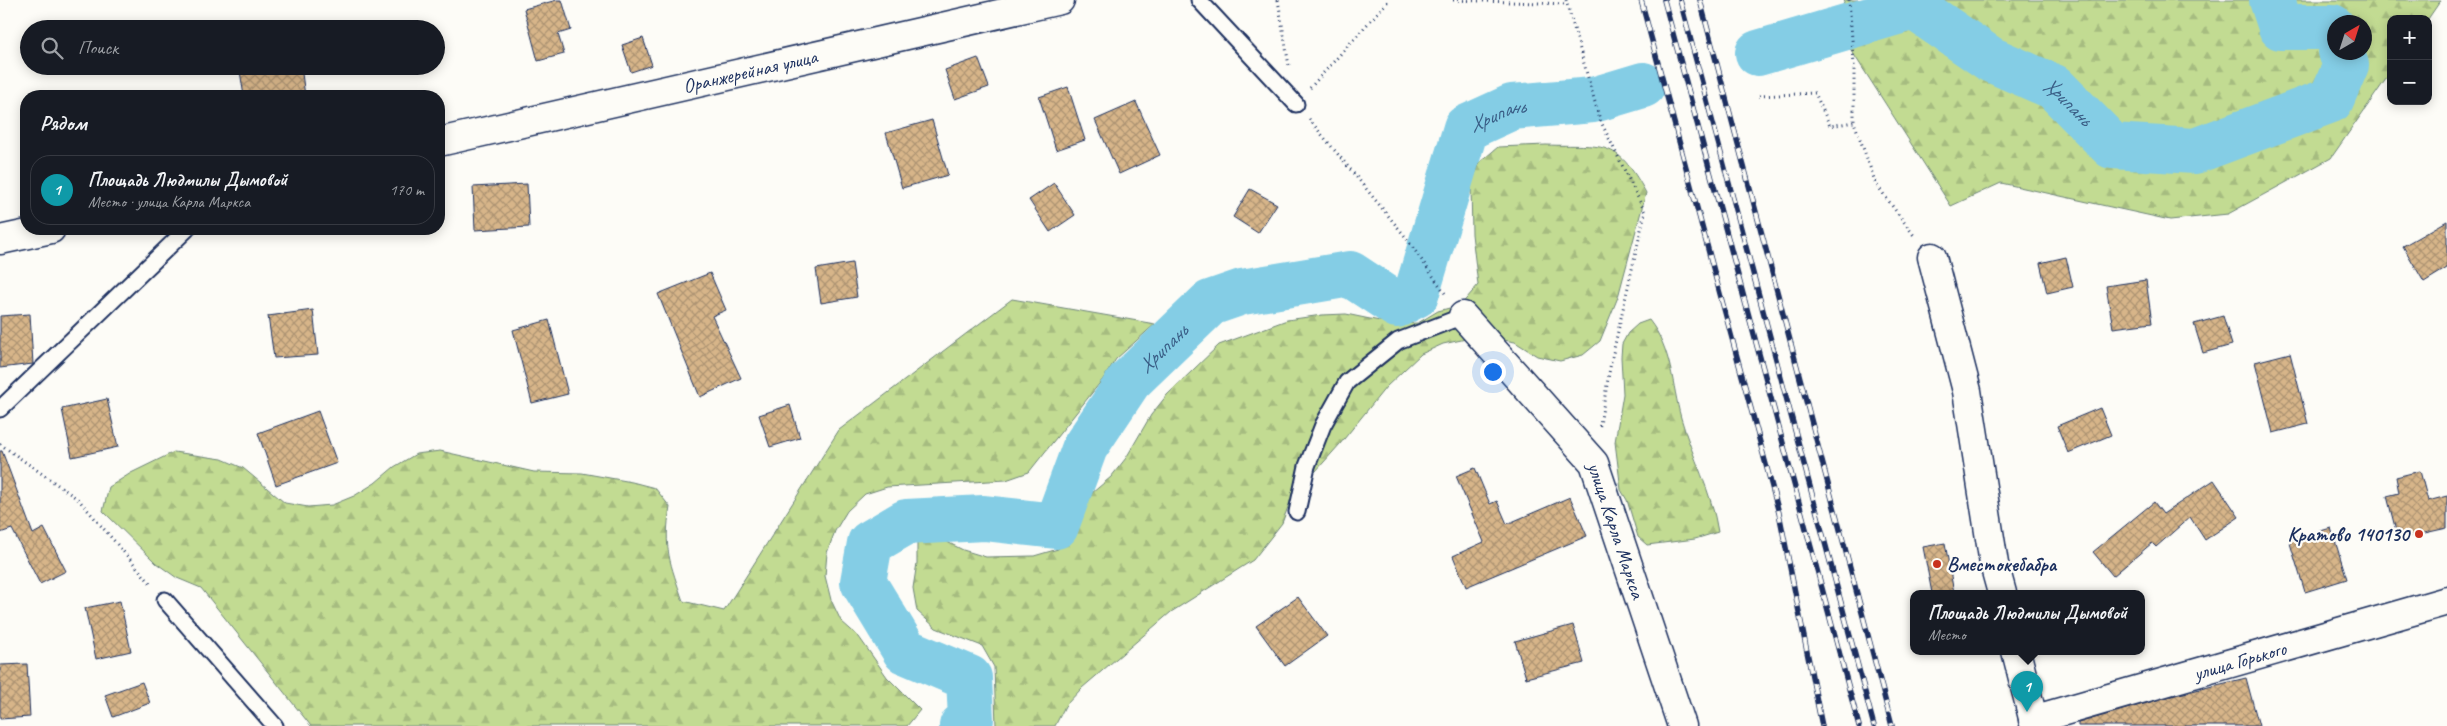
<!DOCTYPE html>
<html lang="ru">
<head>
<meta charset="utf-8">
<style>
	body { margin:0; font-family:Caveat,sans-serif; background:#242831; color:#f1f3f6 }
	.controls { position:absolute; right:15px; top:15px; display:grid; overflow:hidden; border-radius:10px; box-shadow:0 2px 12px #0003 }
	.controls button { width:45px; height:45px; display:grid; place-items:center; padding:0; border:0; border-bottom:1px solid #363941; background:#171b24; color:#f1f3f6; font:25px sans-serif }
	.compass { position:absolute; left:2327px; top:15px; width:45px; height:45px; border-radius:50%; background:#171b24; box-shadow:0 2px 12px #0003; rotate:39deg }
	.you { position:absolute; left:1492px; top:371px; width:18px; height:18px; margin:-12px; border:4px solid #fff; border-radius:50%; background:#1a73e8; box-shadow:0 0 0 8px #1a73e833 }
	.badge { display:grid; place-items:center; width:32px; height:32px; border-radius:50%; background:#7c3aed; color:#fff; font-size:16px; font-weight:700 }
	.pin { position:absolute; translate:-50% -41px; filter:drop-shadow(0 1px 2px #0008) }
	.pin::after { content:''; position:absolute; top:26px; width:18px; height:15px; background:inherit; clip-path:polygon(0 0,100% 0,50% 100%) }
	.popup { position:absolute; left:1910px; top:590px; width:235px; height:65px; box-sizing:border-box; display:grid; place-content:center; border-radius:10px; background:#171b24; filter:drop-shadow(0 1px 4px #0005); font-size:16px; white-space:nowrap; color:#9ea1a6 }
	.popup b { font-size:19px; color:#f1f3f6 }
	.popup::after { content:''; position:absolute; left:50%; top:100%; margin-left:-10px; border:10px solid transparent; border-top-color:#171b24 }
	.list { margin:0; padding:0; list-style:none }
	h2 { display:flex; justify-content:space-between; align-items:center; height:65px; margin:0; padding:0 20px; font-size:21px }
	h2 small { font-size:16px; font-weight:400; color:#9ea1a6 }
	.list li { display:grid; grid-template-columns:32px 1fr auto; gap:15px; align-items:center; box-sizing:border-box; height:70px; margin:0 10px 10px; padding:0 10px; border:1px solid #363941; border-radius:20px }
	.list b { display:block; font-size:19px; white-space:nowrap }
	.list p { margin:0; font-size:16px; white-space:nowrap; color:#9ea1a6 }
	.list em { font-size:16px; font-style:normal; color:#9ea1a6 }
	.icon { flex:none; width:28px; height:28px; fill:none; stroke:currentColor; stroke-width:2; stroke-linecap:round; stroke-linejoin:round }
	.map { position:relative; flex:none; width:2447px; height:726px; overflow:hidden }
	.search { position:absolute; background:#171b24; box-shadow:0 2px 12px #0003; left:20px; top:20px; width:425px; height:55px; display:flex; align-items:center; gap:12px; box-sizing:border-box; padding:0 18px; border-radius:28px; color:#9ea1a6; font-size:19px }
	.panel { position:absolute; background:#171b24; box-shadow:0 2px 12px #0003; left:20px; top:90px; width:425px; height:145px; border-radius:20px }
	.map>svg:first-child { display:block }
</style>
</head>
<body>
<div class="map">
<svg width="2447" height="726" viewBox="0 0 2447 726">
	<defs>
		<pattern id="forest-firs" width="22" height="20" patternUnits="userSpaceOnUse" patternTransform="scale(1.25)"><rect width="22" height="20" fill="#c2db92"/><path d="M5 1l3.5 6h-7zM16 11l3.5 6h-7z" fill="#a6bc80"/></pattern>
		<pattern id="building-cross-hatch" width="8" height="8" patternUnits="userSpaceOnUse" patternTransform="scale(1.25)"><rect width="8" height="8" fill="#d7b589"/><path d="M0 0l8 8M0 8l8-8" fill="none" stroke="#ae9473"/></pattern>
	</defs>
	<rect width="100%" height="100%" fill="#fdfcf7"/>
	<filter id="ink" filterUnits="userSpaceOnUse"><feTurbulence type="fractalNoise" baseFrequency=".02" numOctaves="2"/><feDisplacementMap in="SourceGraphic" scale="10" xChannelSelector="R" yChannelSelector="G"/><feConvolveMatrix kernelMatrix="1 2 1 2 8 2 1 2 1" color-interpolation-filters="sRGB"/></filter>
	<g filter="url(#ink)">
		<g fill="url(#forest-firs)" stroke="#6e8578" fill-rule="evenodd">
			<path d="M 1845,0 L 2441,0 L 2428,19 L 2391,19 L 2391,72 L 2331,158 L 2228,214 L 2170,220 L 2001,183 L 1951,206 L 1835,25 ZM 2334,22 L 2364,22 L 2364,52 L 2334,52 Z"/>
			<path d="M 1546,145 C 1603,147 1616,137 1646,193 L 1618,297 L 1600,341 L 1583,355 L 1560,361 L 1537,356 L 1515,342 L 1492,338 L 1466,339 L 1443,344 L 1421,354 L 1386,387 L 1340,444 L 1291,499 L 1282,523 L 1253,560 L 1171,612 L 1082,688 L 1065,706 L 1055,726 L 996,726 L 994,667 L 982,646 L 936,628 L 917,611 L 913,588 L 917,563 L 917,539 L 941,539 L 963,550 L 986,557 L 1034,556 L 1058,549 L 1075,533 L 1092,493 L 1111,477 L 1126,458 L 1151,415 L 1167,395 L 1219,345 L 1287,320 L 1322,315 L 1346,314 L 1394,324 L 1418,323 L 1438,311 L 1461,305 L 1478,285 L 1472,234 L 1471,185 L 1480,162 L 1498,147 Z"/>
			<path d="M 1012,299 L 1155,324 L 1116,359 L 1103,379 L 1029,472 L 1006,480 L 887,487 L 865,494 L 847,511 L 835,531 L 827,553 L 825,576 L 831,600 L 841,621 L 859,637 L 887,677 L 920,710 L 907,726 L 311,726 L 201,588 L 177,578 L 156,563 L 103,511 L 109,487 L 131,473 L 174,452 L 222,459 L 243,468 L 285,503 L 308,507 L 332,505 L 354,496 L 375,483 L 394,467 L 416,454 L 440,451 L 534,472 L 582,473 L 632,482 L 655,488 L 670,507 C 663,549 670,563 683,601 L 724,611 L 839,430 Z"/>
			<path d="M 1649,320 C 1672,349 1672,385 1681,418 C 1692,457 1712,492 1718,532 L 1695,539 L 1647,545 L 1638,537 L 1627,500 L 1621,490 L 1615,442 L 1623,394 L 1621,357 L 1622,344 L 1628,333 L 1638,324 Z"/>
		</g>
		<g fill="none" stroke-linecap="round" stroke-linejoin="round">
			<g stroke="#84cde5" stroke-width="46">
				<path d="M 2272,0 L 2281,27 L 2332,27 L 2334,33"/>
				<path id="s1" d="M 1758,53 L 1914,7 L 1990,59 L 2054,87 L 2112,146 L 2195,151 L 2331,100 L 2346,65 L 2341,52"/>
				<path id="s2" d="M 962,726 L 971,719 L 969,678 L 905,651 L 863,582 L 870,543 L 906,522 L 984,518 L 1056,526 L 1085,447 L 1129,381 L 1210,303 L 1242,292 L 1350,274 L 1397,305 L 1416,295 L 1466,128 L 1512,107 L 1593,100 L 1643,85"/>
			</g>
		</g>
		<g fill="url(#building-cross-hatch)" stroke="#1b2f5e">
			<path d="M 557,0 L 562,0 L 571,30 L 558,34 L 564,54 L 538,61 L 524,9 Z"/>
			<path d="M 643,38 L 652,65 L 631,72 L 622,45 Z"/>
			<path d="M 978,58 L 989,87 L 955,99 L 945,70 Z"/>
			<path d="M 270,66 L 301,66 L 305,96 L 244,96 L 240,71 Z"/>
			<path d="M 1068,87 L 1085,140 L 1056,150 L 1039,97 Z"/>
			<path d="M 1136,102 L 1160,155 L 1119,174 L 1095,120 Z"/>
			<path d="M 932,120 L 948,175 L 902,188 L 886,133 Z"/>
			<path d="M 1054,183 L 1075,215 L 1050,232 L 1029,200 Z"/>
			<path d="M 527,184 L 529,227 L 475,230 L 473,187 Z"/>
			<path d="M 1250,189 L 1277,204 L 1258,233 L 1233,217 Z"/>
			<path d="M 2447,221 L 2447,268 L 2424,282 L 2403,246 Z"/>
			<path d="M 2066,257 L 2073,287 L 2047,293 L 2040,263 Z"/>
			<path d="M 852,263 L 857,297 L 821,303 L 816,269 Z"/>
			<path d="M 710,273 L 726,310 L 712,316 L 741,378 L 700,397 L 658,294 Z"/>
			<path d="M 2146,280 L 2152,323 L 2113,328 L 2106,286 Z"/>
			<path d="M 313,310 L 318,355 L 274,358 L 268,316 Z"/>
			<path d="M 30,314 L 33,364 L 0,368 L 0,316 Z"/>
			<path d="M 2223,316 L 2232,345 L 2203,353 L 2194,324 Z"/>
			<path d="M 549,320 L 568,394 L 532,403 L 513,330 Z"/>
			<path d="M 2290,353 L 2308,424 L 2273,433 L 2255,362 Z"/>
			<path d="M 107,399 L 118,447 L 72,457 L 62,409 Z"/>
			<path d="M 790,405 L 800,438 L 770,447 L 759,415 Z"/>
			<path d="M 2100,408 L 2111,435 L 2068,453 L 2057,426 Z"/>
			<path d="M 318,411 L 337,463 L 276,485 L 258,433 Z"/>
			<path d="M 0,451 L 2,451 L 33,534 L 44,528 L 66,571 L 40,584 L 12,529 L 0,533 Z"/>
			<path d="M 1475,468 L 1490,504 L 1497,501 L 1507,524 L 1570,497 L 1587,536 L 1466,587 L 1453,556 L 1484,542 L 1456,476 Z"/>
			<path d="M 2420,471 L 2428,501 L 2447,496 L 2447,528 L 2398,539 L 2387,496 L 2399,493 L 2396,477 Z"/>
			<path d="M 2214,480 L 2239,517 L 2205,540 L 2190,517 L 2156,547 L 2152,543 L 2113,576 L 2093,552 L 2154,502 L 2163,514 Z"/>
			<path d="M 2331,528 L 2347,579 L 2305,592 L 2289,540 Z"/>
			<path d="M 1945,543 L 1954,593 L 1932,593 L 1923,547 Z"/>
			<path d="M 1298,597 L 1327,636 L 1285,666 L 1256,626 Z"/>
			<path d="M 120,601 L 131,651 L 96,659 L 85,608 Z"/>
			<path d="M 1573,625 L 1584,663 L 1526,678 L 1515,641 Z"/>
			<path d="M 27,664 L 30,717 L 0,719 L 0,665 Z"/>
			<path d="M 2246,678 L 2259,726 L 2078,726 L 2078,723 L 2171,696 Z"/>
			<path d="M 142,682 L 150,703 L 113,717 L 105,695 Z"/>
		</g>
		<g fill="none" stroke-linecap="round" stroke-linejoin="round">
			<g stroke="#1b2f5e" stroke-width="19">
				<g id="lane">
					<path d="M 1199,0 L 1296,104"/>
					<path d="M 0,409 L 187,229"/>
					<path d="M 1297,512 L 1307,466 L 1323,425 L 1347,382 L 1398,341 L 1463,316"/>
					<path d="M 165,600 L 275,726"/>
				</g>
			</g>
			<g stroke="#1b2f5e" stroke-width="31">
				<g id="street">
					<path id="s3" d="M 439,142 L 1060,0"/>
					<path d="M 0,240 L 51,229"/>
					<path d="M 1932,257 L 1967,391 L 1994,564 L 2002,593"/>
					<path id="s4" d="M 1463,316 L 1594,463 L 1682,726"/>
					<path d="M 2016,651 L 2035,726"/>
					<path id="s5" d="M 2033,720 L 2447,601"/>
				</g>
			</g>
			<g stroke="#1b2f5e" stroke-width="3" stroke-dasharray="1 4" stroke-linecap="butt">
				<path d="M 1278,0 L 1289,66"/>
				<path d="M 1453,0 L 1567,4"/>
				<path d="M 1566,0 L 1600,120 L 1645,212 L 1611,362 L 1599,430"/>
				<path d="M 1849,0 L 1854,65 L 1854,122 L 1876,184 L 1915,237"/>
				<path d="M 1310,88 L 1389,0"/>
				<path d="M 1759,96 L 1815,93 L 1830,126 L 1854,122"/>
				<path d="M 1309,119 L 1404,235 L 1447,296"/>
				<path d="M 0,444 L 79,500 L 152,585"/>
			</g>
			<use href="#lane" stroke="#fdfcf7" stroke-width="15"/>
			<use href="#street" stroke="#fdfcf7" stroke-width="28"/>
			<g stroke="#1b2f5e" stroke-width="5.5">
				<g id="rail">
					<path d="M 1641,0 L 1779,513 L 1822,726"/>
					<path d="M 1664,0 L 1859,726"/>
					<path d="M 1680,0 L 1874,726"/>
					<path d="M 1700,0 L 1892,726"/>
				</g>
			</g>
			<use href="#rail" stroke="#fdfcf7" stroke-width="4" stroke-dasharray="11" stroke-linecap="butt"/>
		</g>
	</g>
	<g fill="#c8321e" stroke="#fdfcf7" stroke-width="2">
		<circle cx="2419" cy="534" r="5"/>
		<circle cx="1937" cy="564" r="5"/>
	</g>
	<g text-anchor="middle" stroke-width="4.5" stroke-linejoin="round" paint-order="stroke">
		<g font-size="20" fill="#1b2f5e" stroke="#fdfcf7">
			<text dy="7" stroke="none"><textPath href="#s3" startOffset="319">Оранжерейная улица</textPath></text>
			<text dy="7" stroke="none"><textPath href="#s4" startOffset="268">улица Карла Маркса</textPath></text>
			<text dy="7" stroke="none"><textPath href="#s5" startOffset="215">улица Горького</textPath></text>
		</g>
		<g font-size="20" font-weight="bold" fill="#1b2f5e" stroke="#fdfcf7" text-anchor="end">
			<text x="2409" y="541">Кратово 140130</text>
			<text x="1947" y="571" text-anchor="start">Вместокебабра</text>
		</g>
		<g font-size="21" font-style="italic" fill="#3a5e86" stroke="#fdfcf7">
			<text dy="7" stroke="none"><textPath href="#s1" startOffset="344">Хрипань</textPath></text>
			<text dy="7" stroke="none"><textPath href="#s2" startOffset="1140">Хрипань</textPath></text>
			<text dy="7" stroke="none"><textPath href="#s2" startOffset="645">Хрипань</textPath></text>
		</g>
	</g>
</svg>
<div class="controls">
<button>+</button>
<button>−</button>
</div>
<svg class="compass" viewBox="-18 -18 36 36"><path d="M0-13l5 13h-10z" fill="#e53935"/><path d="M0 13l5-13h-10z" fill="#9ea1a6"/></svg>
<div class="you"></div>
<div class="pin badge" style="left:2027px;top:712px;background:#0f9aa8">1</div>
<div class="popup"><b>Площадь Людмилы Дымовой</b>Место</div>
<div class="search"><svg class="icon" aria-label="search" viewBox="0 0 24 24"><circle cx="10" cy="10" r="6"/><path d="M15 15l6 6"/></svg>Поиск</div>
<section class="panel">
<h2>Рядом<small></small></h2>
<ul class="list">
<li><span class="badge" style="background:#0f9aa8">1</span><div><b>Площадь Людмилы Дымовой</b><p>Место · улица Карла Маркса</p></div><em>170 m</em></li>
</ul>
</section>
</div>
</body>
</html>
